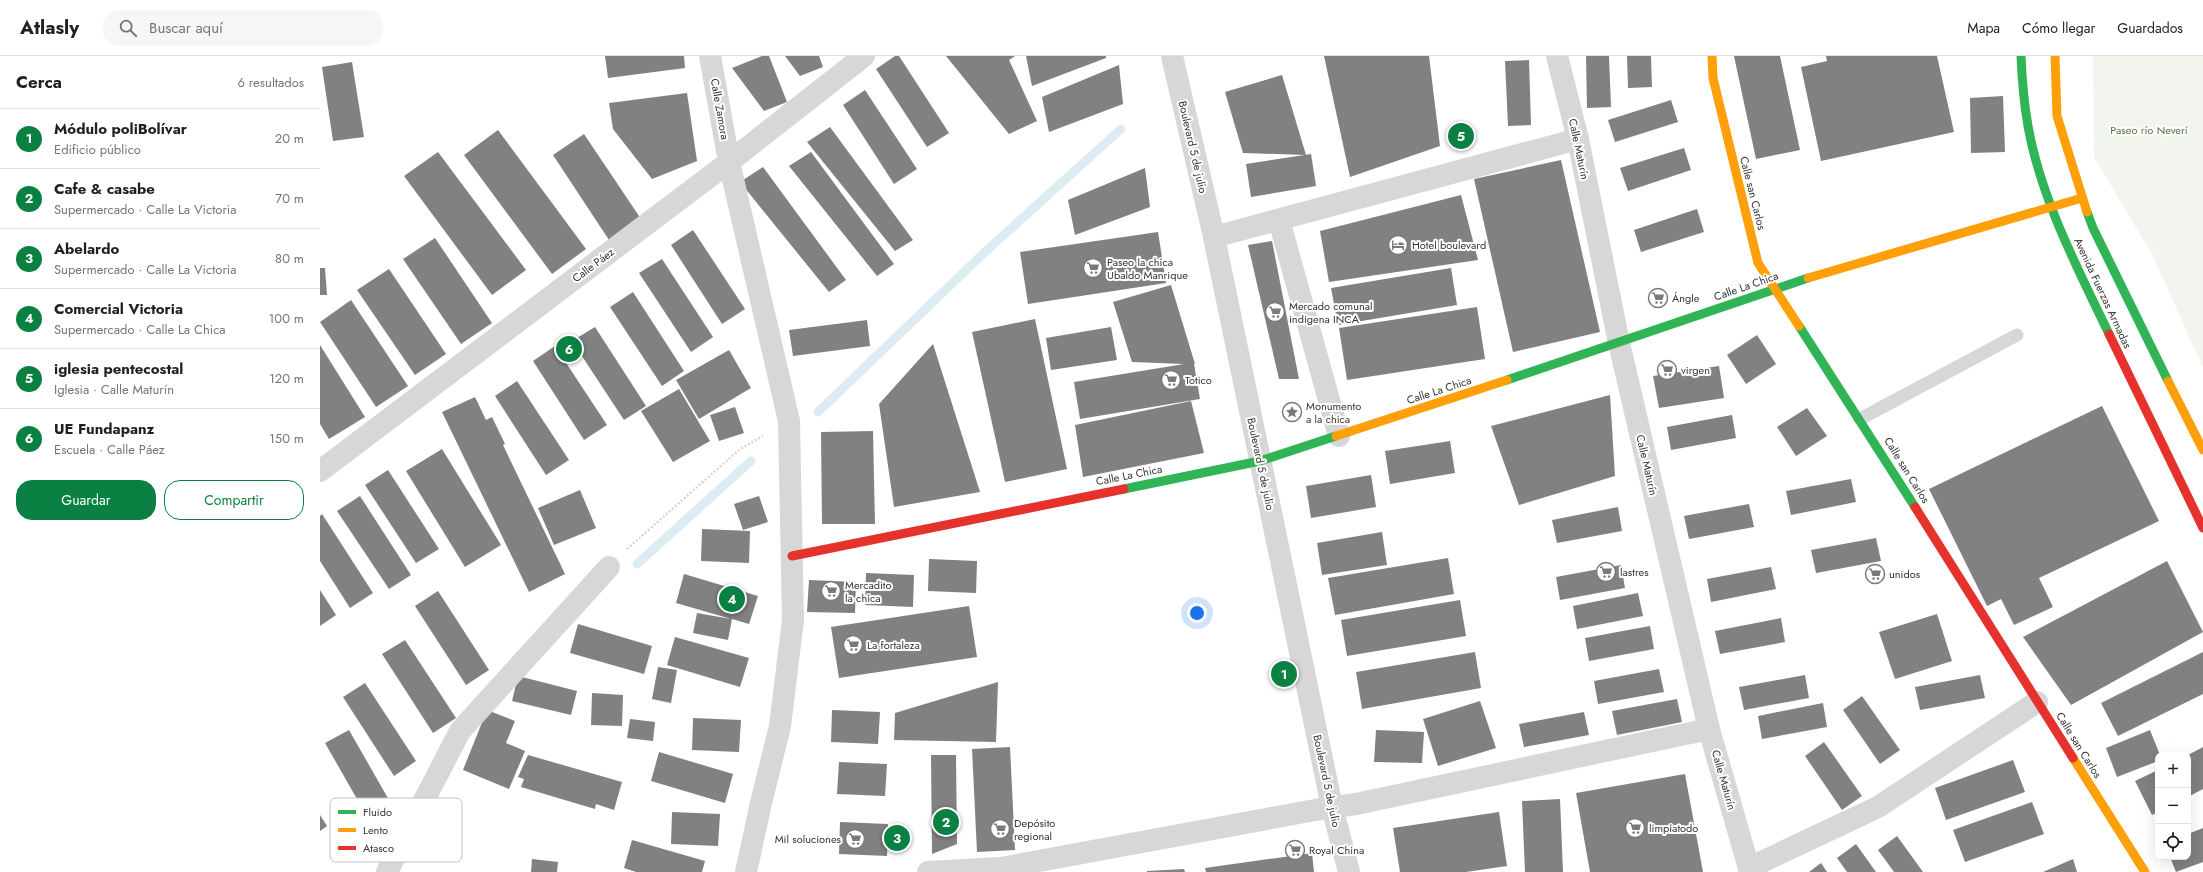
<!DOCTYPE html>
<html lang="es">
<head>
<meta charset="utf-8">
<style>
	body { margin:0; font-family:Jost,sans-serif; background:#f6f6f6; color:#202124 }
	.controls { position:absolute; right:12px; bottom:12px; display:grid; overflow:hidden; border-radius:8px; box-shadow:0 4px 16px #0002 }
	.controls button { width:36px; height:36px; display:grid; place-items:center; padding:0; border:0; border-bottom:1px solid #e0e0e0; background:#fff; color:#202124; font:20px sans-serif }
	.you { position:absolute; left:877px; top:557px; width:14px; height:14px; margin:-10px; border:3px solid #fff; border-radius:50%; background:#1a73e8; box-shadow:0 0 0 6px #1a73e833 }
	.badge { display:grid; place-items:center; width:26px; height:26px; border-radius:50%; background:#0b8043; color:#fff; font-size:13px; font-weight:700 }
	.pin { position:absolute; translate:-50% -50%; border:2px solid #fff; box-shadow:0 1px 4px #0006 }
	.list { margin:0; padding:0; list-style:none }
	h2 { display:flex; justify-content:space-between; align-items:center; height:52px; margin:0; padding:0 16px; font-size:17px }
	h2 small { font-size:13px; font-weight:400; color:#757577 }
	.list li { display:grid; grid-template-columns:26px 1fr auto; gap:12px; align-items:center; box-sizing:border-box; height:60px; padding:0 16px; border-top:1px solid #e0e0e0 }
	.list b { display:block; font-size:15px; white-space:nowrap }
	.list p { margin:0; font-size:13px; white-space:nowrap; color:#757577 }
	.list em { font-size:13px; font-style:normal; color:#757577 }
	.actions { display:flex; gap:8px; padding:12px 16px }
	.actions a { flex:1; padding:9px 0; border:1px solid #0b8043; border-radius:16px; text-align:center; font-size:14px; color:#0b8043 }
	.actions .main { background:#0b8043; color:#fff }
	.icon { flex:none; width:22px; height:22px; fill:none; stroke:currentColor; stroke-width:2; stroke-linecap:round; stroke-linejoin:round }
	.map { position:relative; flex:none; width:1883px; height:816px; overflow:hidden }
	header { display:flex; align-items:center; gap:24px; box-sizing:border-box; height:56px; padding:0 20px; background:#fff; border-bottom:1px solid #e0e0e0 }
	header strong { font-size:19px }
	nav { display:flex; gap:22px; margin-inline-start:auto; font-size:14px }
	.search { width:280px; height:36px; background:#f6f6f6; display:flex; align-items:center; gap:10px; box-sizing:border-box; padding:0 14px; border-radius:16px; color:#757577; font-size:15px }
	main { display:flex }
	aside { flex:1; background:#fff }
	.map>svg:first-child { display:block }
</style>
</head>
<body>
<header>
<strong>Atlasly</strong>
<div class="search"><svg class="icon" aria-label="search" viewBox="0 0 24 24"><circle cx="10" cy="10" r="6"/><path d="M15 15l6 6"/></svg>Buscar aquí</div>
<nav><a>Mapa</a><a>Cómo llegar</a><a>Guardados</a></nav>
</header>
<main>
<aside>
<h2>Cerca<small>6 resultados</small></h2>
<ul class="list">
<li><span class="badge">1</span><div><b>Módulo poliBolívar</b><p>Edificio público</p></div><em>20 m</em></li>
<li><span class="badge">2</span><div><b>Cafe &amp; casabe</b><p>Supermercado · Calle La Victoria</p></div><em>70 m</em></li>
<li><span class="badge">3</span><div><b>Abelardo</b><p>Supermercado · Calle La Victoria</p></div><em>80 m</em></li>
<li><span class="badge">4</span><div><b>Comercial Victoria</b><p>Supermercado · Calle La Chica</p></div><em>100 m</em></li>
<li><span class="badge">5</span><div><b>iglesia pentecostal</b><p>Iglesia · Calle Maturín</p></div><em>120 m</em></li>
<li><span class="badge">6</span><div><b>UE Fundapanz</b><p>Escuela · Calle Páez</p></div><em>150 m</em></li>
</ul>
<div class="actions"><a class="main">Guardar</a><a>Compartir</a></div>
</aside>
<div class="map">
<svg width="1883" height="816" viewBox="0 0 1883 816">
	<rect width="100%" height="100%" fill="#fff"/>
	<path fill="#f1f5ed" d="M 1773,0 L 1883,0 L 1883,312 L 1833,200 L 1774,101 Z"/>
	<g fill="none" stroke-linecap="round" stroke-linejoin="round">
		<g stroke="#ddebf3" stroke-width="9">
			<path d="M 498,356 L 666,195 L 801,73"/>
			<path d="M 317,508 L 431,405"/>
		</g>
	</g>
	<g fill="#818181">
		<path d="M 285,0 L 364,0 L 365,12 L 288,22 Z"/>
		<path d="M 442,0 L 449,0 L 467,46 L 444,55 L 412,12 Z"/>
		<path d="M 465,0 L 499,0 L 503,11 L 480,20 Z"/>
		<path d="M 575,0 L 579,0 L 629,77 L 607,91 L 556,13 Z"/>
		<path d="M 626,0 L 695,0 L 689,4 L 717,65 L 689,78 Z"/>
		<path d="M 706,0 L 786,0 L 786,2 L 712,30 Z"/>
		<path d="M 1004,0 L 1109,0 L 1120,90 L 1030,121 Z"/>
		<path d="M 1266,0 L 1289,0 L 1291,51 L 1267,52 Z"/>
		<path d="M 1307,0 L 1331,0 L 1332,31 L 1308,32 Z"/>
		<path d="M 1414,0 L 1460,0 L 1480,94 L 1436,103 Z"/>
		<path d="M 1506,0 L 1617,0 L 1634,76 L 1501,105 L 1481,11 L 1507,5 Z"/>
		<path d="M 1209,4 L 1211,69 L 1188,70 L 1185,5 Z"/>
		<path d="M 32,6 L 44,81 L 13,85 L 2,11 Z"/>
		<path d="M 799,9 L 803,48 L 729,76 L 722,41 Z"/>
		<path d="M 962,19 L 986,99 L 923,97 L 905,36 Z"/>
		<path d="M 545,34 L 597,113 L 574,128 L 523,49 Z"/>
		<path d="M 367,37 L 377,105 L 332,123 L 293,73 L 289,47 Z"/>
		<path d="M 1683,40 L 1685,96 L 1651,97 L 1650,42 Z"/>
		<path d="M 1351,44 L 1358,66 L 1295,86 L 1288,64 Z"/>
		<path d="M 510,71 L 593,184 L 575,195 L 487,86 Z"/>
		<path d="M 178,74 L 266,193 L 232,218 L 144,99 Z"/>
		<path d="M 264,78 L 321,163 L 289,184 L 233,99 Z"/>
		<path d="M 1364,92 L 1371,114 L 1308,135 L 1300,112 Z"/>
		<path d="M 118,96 L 206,214 L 172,239 L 84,120 Z"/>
		<path d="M 491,96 L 574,208 L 557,220 L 469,110 Z"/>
		<path d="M 991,98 L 996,130 L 931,141 L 926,108 Z"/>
		<path d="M 1241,104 L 1280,276 L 1193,296 L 1154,123 Z"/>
		<path d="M 443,111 L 526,224 L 509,236 L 420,126 Z"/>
		<path d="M 825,112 L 830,151 L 755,179 L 748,144 Z"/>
		<path d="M 1141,139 L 1158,204 L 1009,226 L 1000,175 Z"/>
		<path d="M 1377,153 L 1384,176 L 1321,196 L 1314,174 Z"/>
		<path d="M 373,174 L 425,253 L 402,268 L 351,189 Z"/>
		<path d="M 838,176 L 846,227 L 708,248 L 700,196 Z"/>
		<path d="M 115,182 L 172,267 L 141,288 L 83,203 Z"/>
		<path d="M 952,185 L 979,323 L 959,323 L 928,189 Z"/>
		<path d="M 342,203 L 393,281 L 371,296 L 319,217 Z"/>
		<path d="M 0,212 L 5,212 L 7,239 L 0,239 Z"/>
		<path d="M 1131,212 L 1137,249 L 1018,269 L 1011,232 Z"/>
		<path d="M 69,213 L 126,298 L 95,319 L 37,234 Z"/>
		<path d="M 851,229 L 875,308 L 874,308 L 880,343 L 760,363 L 754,326 L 864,308 L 812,306 L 793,246 Z"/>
		<path d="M 313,236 L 364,315 L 342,330 L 290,251 Z"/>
		<path d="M 31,244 L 88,330 L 56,351 L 0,266 Z"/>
		<path d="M 1157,251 L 1165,303 L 1027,324 L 1019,272 Z"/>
		<path d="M 715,263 L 747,413 L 685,426 L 652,276 Z"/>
		<path d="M 547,264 L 550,290 L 473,300 L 469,274 Z"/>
		<path d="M 275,271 L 326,350 L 304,364 L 252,285 Z"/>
		<path d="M 791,271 L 797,304 L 731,314 L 726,282 Z"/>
		<path d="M 1437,279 L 1456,308 L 1426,328 L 1407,299 Z"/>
		<path d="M 613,288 L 660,436 L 574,451 L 559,348 Z"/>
		<path d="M 0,289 L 45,361 L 9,383 L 0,368 Z"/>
		<path d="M 235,290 L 287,369 L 264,384 L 213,305 Z"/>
		<path d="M 409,294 L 431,332 L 379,363 L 356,324 Z"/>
		<path d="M 1399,310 L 1404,342 L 1339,352 L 1333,320 Z"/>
		<path d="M 197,325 L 249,404 L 226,419 L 175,340 Z"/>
		<path d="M 359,333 L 390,385 L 353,406 L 321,355 Z"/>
		<path d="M 1290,339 L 1295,420 L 1199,449 L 1171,370 Z"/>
		<path d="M 155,341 L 166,364 L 172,361 L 185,388 L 183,389 L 245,518 L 209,536 L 122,356 Z"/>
		<path d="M 871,345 L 884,397 L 763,421 L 755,369 Z"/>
		<path d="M 1782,350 L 1839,465 L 1719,522 L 1733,551 L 1694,569 L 1681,543 L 1667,550 L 1609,433 Z"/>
		<path d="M 415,351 L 424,377 L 399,385 L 390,359 Z"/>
		<path d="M 1487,352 L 1507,380 L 1476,400 L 1457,371 Z"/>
		<path d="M 1412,359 L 1416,382 L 1351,394 L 1347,371 Z"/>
		<path d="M 553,375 L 555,468 L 502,468 L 501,376 Z"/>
		<path d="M 1130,385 L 1135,417 L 1070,428 L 1065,395 Z"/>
		<path d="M 122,393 L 181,489 L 145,511 L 86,415 Z"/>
		<path d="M 68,414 L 119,493 L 96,507 L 45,429 Z"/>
		<path d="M 1051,419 L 1056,451 L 991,462 L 986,430 Z"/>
		<path d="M 1531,423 L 1536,446 L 1471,459 L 1466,435 Z"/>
		<path d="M 260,434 L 276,472 L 234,489 L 218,452 Z"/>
		<path d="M 40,440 L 91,519 L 69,533 L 17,455 Z"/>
		<path d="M 439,440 L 448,466 L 423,474 L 414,448 Z"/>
		<path d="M 1429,448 L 1434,471 L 1369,483 L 1364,460 Z"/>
		<path d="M 1298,451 L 1302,475 L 1237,487 L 1232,464 Z"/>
		<path d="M 2,458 L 53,537 L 30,552 L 0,505 L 0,460 Z"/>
		<path d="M 382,473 L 430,475 L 429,507 L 381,505 Z"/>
		<path d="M 1062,476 L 1067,509 L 1002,519 L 997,487 Z"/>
		<path d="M 1556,482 L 1561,505 L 1496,517 L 1491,494 Z"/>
		<path d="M 1128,502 L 1134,538 L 1015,559 L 1008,522 Z"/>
		<path d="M 609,503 L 657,505 L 656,537 L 608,535 Z"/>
		<path d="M 1847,505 L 1883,576 L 1751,649 L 1703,581 Z"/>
		<path d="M 1301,509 L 1305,532 L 1240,544 L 1236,521 Z"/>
		<path d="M 1451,511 L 1456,533 L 1391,546 L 1387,523 Z"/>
		<path d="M 546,517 L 594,519 L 593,551 L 545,549 Z"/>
		<path d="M 364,518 L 438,540 L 429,568 L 412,563 L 408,584 L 373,577 L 377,557 L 411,563 L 356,547 Z"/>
		<path d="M 489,524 L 536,526 L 535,557 L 487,556 Z"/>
		<path d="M 0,534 L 16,559 L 0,570 Z"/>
		<path d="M 118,535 L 169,614 L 146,629 L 95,550 Z"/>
		<path d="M 1318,537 L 1323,560 L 1257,573 L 1253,550 Z"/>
		<path d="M 1140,544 L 1146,580 L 1027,600 L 1021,564 Z"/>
		<path d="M 649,550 L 657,601 L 519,622 L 511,571 Z"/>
		<path d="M 1617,558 L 1632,605 L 1575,623 L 1559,576 Z"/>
		<path d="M 1461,562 L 1465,586 L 1400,598 L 1395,575 Z"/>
		<path d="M 258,568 L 332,590 L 324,618 L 250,597 Z"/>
		<path d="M 1330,570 L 1334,593 L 1269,605 L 1265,582 Z"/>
		<path d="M 355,581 L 429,602 L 420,631 L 347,609 Z"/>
		<path d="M 85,584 L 136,662 L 113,677 L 62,598 Z"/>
		<path d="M 1155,596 L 1161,632 L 1042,653 L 1036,616 Z"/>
		<path d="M 1883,596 L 1883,638 L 1798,680 L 1781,647 Z"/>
		<path d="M 338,611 L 357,614 L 351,647 L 332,643 Z"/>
		<path d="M 1339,613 L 1344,636 L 1278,648 L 1274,625 Z"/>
		<path d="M 1485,619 L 1489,642 L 1424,654 L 1419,631 Z"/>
		<path d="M 1660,619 L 1665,642 L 1600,654 L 1595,631 Z"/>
		<path d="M 198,620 L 257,635 L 251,659 L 192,645 Z"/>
		<path d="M 678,626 L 676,686 L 574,684 L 575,657 Z"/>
		<path d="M 45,627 L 96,705 L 74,720 L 23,641 Z"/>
		<path d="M 272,637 L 303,639 L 302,670 L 271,669 Z"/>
		<path d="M 1542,640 L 1580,694 L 1560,708 L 1523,654 Z"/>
		<path d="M 1357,643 L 1362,666 L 1297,679 L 1292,655 Z"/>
		<path d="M 1160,645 L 1176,692 L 1118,710 L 1103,663 Z"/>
		<path d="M 1503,647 L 1507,671 L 1442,683 L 1438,660 Z"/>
		<path d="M 167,654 L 195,665 L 186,687 L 205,695 L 189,733 L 143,714 Z"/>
		<path d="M 512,654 L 560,656 L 558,688 L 511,686 Z"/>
		<path d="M 1264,656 L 1269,679 L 1204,691 L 1199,668 Z"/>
		<path d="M 373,662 L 421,664 L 419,696 L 372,694 Z"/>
		<path d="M 310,663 L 335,666 L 333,685 L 307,682 Z"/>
		<path d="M 29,674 L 69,744 L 45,757 L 5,687 Z"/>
		<path d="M 1056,674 L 1104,676 L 1102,707 L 1054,706 Z"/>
		<path d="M 1830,674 L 1840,699 L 1838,699 L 1838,705 L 1797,721 L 1786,692 Z"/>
		<path d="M 1504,686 L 1542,740 L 1522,754 L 1485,700 Z"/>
		<path d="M 690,691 L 695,794 L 657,796 L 652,693 Z"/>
		<path d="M 1883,691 L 1883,733 L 1868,741 L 1868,699 Z"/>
		<path d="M 339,696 L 413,718 L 405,747 L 331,725 Z"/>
		<path d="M 208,699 L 302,726 L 294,754 L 276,748 L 275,753 L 201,731 L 204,723 L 198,721 Z"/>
		<path d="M 611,699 L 636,699 L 637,788 L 612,798 Z"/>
		<path d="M 1693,704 L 1705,736 L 1626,764 L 1615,732 Z"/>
		<path d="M 519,706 L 567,708 L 565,740 L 517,738 Z"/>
		<path d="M 1838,714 L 1838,756 L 1832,759 L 1815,725 Z"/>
		<path d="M 1365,718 L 1383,816 L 1270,816 L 1256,737 Z"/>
		<path d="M 1240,743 L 1243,816 L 1205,816 L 1202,745 Z"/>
		<path d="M 1712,746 L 1724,778 L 1645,806 L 1633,774 Z"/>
		<path d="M 352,756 L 400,758 L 398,790 L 351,788 Z"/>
		<path d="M 1179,756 L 1187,810 L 1146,816 L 1080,816 L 1073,772 Z"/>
		<path d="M 0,759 L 7,770 L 0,775 Z"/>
		<path d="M 520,766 L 568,768 L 567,800 L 519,798 Z"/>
		<path d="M 1883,772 L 1883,806 L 1856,816 L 1850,801 L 1868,801 L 1868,778 Z"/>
		<path d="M 1577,780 L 1603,816 L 1574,816 L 1558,794 Z"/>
		<path d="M 312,784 L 385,805 L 382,816 L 316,816 L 304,812 Z"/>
		<path d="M 1536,788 L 1556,816 L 1527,816 L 1517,802 Z"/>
		<path d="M 992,797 L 994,816 L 886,816 L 885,812 Z"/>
		<path d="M 212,803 L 238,806 L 237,816 L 211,816 Z"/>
		<path d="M 1753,803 L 1757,816 L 1723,816 Z"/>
		<path d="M 1501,807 L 1507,816 L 1489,816 Z"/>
		<path d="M 864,813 L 865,816 L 827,816 L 827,815 Z"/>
	</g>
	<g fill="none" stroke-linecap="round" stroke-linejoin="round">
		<path stroke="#d6d6d6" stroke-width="2.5" stroke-dasharray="2 2" stroke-linecap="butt" d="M 307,493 L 420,393 L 443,380"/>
		<path stroke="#d7d7d7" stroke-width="13" d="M 1540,363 L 1697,279"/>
		<g stroke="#d7d7d7" stroke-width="22">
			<path d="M 390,0 L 409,106 L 469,365 L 473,564 L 460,670 L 441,747 L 426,816"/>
			<path d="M 852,0 L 894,181 L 1012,751 L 1029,816"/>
			<path d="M 1237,0 L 1258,83 L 1299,287 L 1389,673 L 1430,816"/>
			<path d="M 959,164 L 1019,380"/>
			<path d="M 894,181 L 1258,83"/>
			<path d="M 0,415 L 409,106 L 544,0"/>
			<path d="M 1429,812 L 1558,751 L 1717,646"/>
			<path d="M 67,816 L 140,675 L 289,511"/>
			<path d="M 608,816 L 681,812 L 995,754 L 1036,748 L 1389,673"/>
		</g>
		<g stroke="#30b455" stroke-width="9">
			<path d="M 1701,0 C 1702,24 1704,47 1708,70 C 1721,143 1757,211 1789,278"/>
			<path d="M 1767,156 L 1773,172 L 1848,325"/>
			<path d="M 1479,270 L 1595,451"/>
			<path d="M 1187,324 L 1488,222"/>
			<path d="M 804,433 L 940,405 L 1016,380"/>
		</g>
		<g stroke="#ff9f0a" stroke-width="9">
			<path d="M 1392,0 L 1393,22 L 1438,207 L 1479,270"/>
			<path d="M 1735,0 L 1737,60 L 1767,156"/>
			<path d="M 1488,222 L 1762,142"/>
			<path d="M 1848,325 L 1883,394"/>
			<path d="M 1016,380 L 1187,324"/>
			<path d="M 1753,702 L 1825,816"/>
		</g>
		<g stroke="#e5322d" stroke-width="9">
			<path d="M 1789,278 L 1883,472"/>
			<path d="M 1595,451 L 1753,702"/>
			<path d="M 472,500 L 804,433"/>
		</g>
	</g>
	<defs>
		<g id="hotel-ring" transform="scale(1)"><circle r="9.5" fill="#fff" stroke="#7a7a7a" stroke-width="1.5"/><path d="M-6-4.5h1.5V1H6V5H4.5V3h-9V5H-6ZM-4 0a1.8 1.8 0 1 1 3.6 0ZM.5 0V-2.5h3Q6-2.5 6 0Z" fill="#7a7a7a"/></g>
		<g id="supermarket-ring" transform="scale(1)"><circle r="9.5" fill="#fff" stroke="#7a7a7a" stroke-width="1.5"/><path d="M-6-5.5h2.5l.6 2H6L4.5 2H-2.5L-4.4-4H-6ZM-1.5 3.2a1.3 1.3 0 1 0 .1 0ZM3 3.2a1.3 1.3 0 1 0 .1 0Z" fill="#7a7a7a"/></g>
		<g id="sight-ring" transform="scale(1)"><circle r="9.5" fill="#fff" stroke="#7a7a7a" stroke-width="1.5"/><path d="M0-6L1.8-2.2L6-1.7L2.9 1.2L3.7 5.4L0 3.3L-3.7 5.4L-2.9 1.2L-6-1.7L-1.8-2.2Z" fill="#7a7a7a"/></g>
	</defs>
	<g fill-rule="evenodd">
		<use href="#hotel-ring" x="1078" y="189"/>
		<use href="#supermarket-ring" x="773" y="212"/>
		<use href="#supermarket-ring" x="1338" y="242"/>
		<use href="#supermarket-ring" x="955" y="256"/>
		<use href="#supermarket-ring" x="1347" y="314"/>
		<use href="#supermarket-ring" x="851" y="324"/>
		<use href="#sight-ring" x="972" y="356"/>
		<use href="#supermarket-ring" x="1286" y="516"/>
		<use href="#supermarket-ring" x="1555" y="518"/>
		<use href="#supermarket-ring" x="511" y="535"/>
		<use href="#supermarket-ring" x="533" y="589"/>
		<use href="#supermarket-ring" x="1315" y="772"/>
		<use href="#supermarket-ring" x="680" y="773"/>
		<use href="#supermarket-ring" x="535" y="783"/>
		<use href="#supermarket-ring" x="975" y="794"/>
	</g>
	<g text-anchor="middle" stroke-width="4" stroke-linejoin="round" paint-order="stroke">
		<g font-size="11" fill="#333" stroke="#fff">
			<text transform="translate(400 53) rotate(80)" y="4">Calle Zamora</text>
			<text transform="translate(873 91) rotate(77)" y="4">Boulevard 5 de julio</text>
			<text transform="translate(1259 93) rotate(78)" y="4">Calle Maturín</text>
			<text transform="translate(1433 137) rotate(76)" y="4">Calle san Carlos</text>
			<text transform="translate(273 209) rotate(-37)" y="4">Calle Páez</text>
			<text transform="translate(1426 230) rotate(-19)" y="4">Calle La Chica</text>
			<text transform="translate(1783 237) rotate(65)" y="4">Avenida Fuerzas Armadas</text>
			<text transform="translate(1119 334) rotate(-18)" y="4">Calle La Chica</text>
			<text transform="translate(941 408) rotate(78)" y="4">Boulevard 5 de julio</text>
			<text transform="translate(1327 409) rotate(77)" y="4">Calle Maturín</text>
			<text transform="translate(1587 414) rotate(58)" y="4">Calle san Carlos</text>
			<text transform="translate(809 419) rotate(-11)" y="4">Calle La Chica</text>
			<text transform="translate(1759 689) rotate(58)" y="4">Calle san Carlos</text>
			<text transform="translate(1404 724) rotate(74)" y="4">Calle Maturín</text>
			<text transform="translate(1007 725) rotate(78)" y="4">Boulevard 5 de julio</text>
		</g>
		<g font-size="11" fill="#56703f" stroke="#fff">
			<text x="1829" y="78">Paseo río Neverí</text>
		</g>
		<g font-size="11" fill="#333" stroke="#fff" text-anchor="start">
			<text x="1092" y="193">Hotel boulevard</text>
			<text x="787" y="210">Paseo la chica<tspan x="787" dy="13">Ubaldo Manrique</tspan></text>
			<text x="1352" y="246">Ángle</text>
			<text x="969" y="254">Mercado comunal<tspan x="969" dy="13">indigena INCA</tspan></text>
			<text x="1361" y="318">virgen</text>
			<text x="865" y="328">Totico</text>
			<text x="986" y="354">Monumento<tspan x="986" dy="13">a la chica</tspan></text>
			<text x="1300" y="520">lastres</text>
			<text x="1569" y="522">unidos</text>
			<text x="525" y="533">Mercadito<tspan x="525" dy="13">la chica</tspan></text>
			<text x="547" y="593">La fortaleza</text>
			<text x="694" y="771">Depósito<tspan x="694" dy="13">regional</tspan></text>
			<text x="1329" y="776">limpiatodo</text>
			<text x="521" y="787" text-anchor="end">Mil soluciones</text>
			<text x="989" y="798">Royal China</text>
		</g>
	</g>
	<rect x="10" y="742" width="132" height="64" rx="6" fill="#fff" stroke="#c2c2c2" stroke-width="1"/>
	<rect x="18" y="754" width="18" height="4" fill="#30b455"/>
	<rect x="18" y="772" width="18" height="4" fill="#ff9f0a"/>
	<rect x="18" y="790" width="18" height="4" fill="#e5322d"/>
	<g font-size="11" fill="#333">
		<text x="43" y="760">Fluido</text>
		<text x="43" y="778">Lento</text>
		<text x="43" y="796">Atasco</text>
	</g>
</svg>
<div class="controls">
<button>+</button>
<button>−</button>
<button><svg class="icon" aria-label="locate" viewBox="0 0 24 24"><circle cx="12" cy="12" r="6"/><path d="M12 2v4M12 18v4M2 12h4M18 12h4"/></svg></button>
</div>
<div class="you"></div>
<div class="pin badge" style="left:964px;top:618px">1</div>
<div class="pin badge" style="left:626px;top:766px">2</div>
<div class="pin badge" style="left:577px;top:782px">3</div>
<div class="pin badge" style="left:412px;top:543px">4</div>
<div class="pin badge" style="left:1141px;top:80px">5</div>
<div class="pin badge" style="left:249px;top:293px">6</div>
</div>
</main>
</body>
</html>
